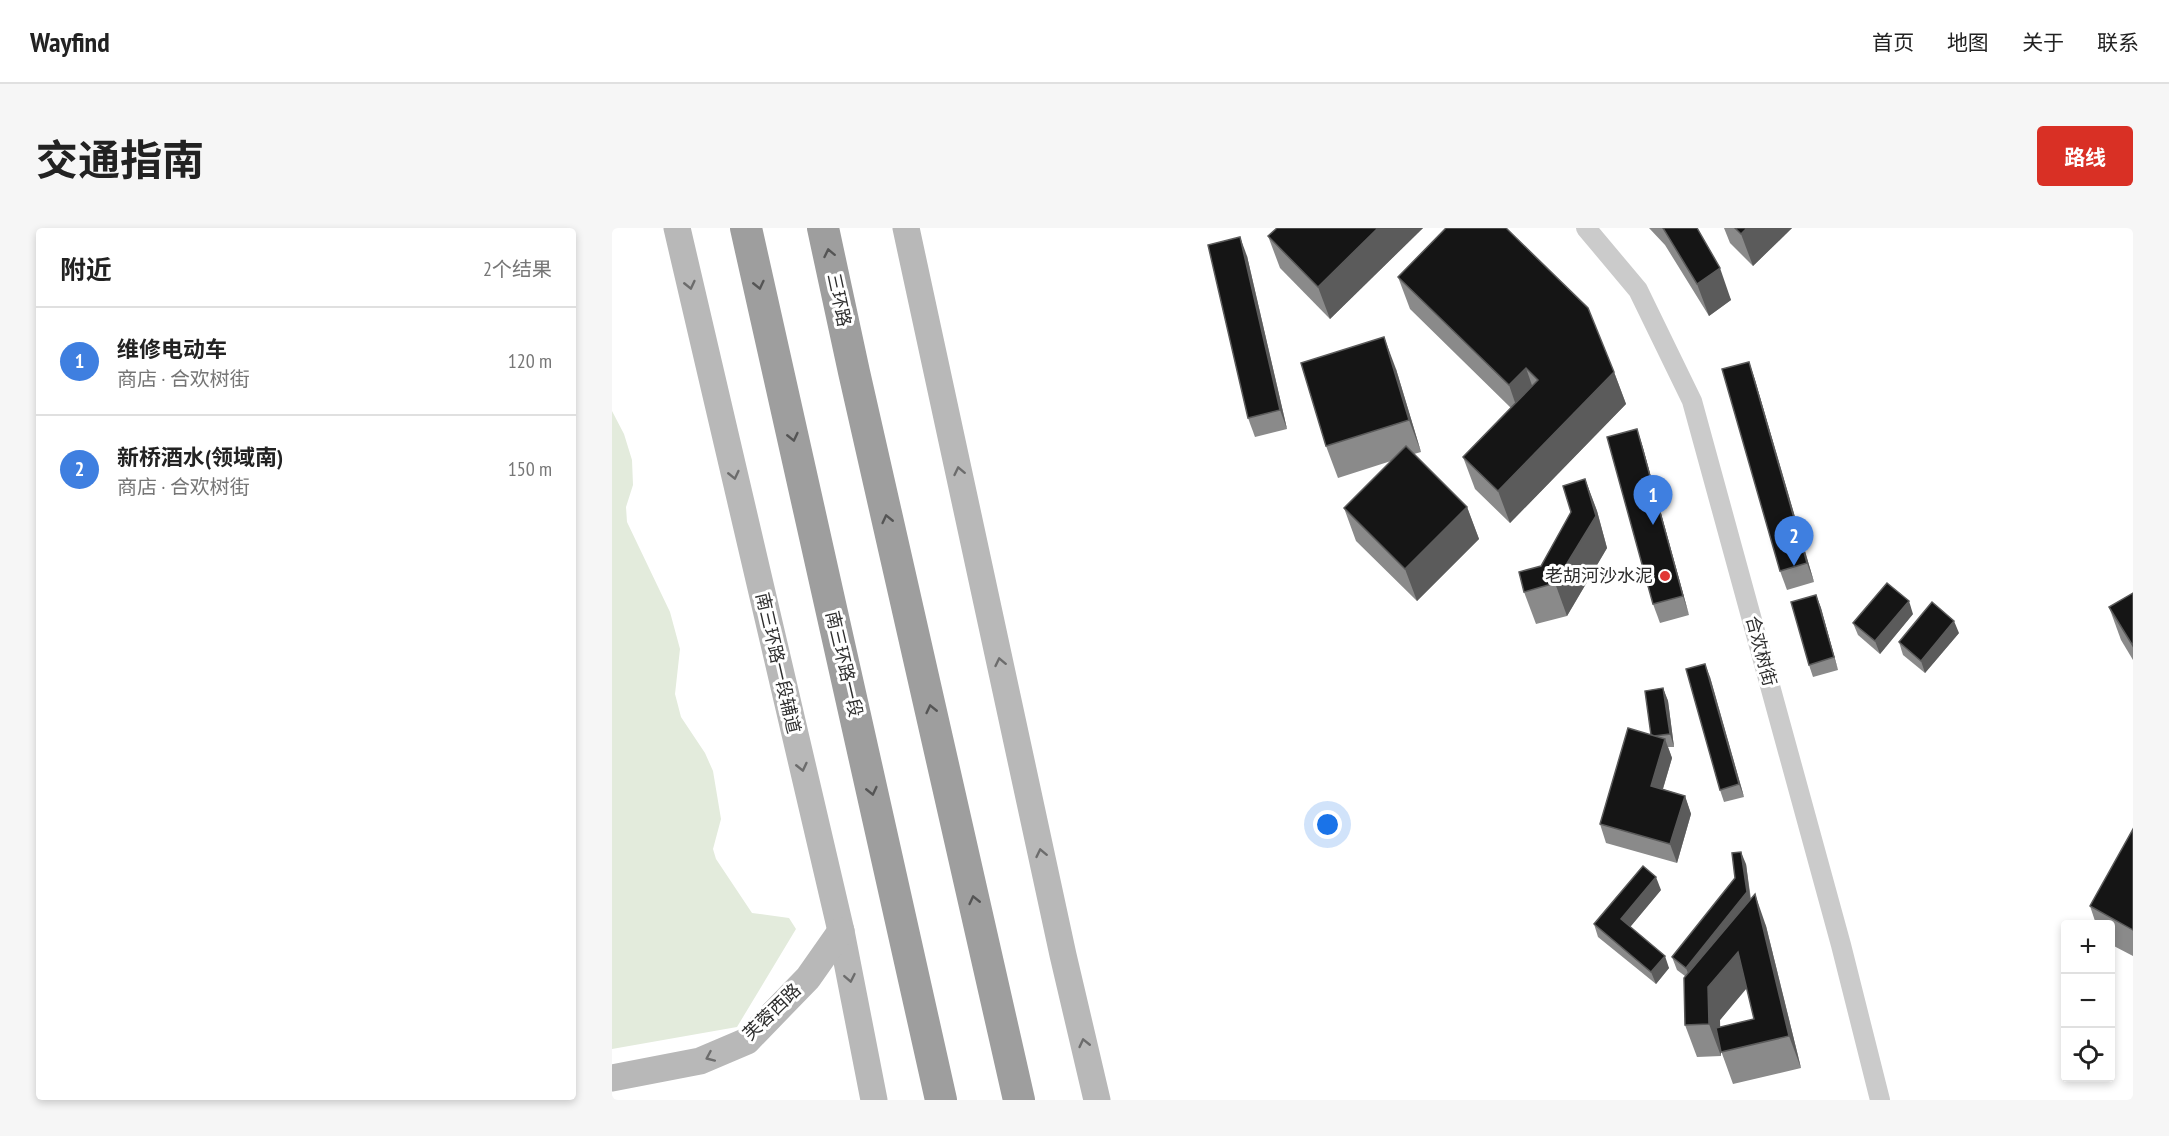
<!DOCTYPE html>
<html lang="zh">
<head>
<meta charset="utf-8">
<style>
	body { margin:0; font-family:"PT Sans Narrow","Noto Sans SC",sans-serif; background:#f6f6f6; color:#222 }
	.controls { position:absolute; right:18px; bottom:18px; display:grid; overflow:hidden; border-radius:6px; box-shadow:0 3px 9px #0003 }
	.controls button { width:54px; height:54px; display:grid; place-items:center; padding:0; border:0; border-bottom:2px solid #e0e0e0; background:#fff; color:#222; font:30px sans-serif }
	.you { position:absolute; left:716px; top:597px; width:21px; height:21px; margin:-15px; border:4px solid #fff; border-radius:50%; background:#1a73e8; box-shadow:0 0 0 9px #1a73e833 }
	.badge { display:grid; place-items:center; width:39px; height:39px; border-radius:50%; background:#d93025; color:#fff; font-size:20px; font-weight:700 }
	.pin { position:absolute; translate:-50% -50px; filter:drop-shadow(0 2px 3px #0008) }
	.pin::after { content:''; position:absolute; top:32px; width:21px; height:18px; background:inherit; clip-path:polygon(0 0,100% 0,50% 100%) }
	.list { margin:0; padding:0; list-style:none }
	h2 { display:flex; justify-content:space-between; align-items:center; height:78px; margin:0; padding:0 24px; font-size:26px }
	h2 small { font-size:20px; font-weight:400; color:#767676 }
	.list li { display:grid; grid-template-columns:39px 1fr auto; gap:18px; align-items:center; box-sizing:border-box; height:108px; padding:0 24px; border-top:2px solid #e0e0e0 }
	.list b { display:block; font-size:22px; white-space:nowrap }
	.list p { margin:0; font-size:20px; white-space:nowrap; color:#767676 }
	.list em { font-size:20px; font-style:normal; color:#767676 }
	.icon { flex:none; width:33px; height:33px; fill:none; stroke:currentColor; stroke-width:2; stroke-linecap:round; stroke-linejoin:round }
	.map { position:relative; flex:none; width:1521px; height:872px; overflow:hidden; border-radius:6px }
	header { display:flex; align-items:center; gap:36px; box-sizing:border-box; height:84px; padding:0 30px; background:#fff; border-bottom:2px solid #e0e0e0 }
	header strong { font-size:28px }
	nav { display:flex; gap:33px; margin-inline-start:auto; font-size:21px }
	.intro { display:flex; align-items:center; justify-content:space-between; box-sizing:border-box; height:144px; padding:0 36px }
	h1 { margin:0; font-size:42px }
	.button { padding:15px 27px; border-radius:6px; background:#d93025; color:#fff; font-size:21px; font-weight:700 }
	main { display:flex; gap:36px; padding:0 36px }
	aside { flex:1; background:#fff; border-radius:6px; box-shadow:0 3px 9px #0003 }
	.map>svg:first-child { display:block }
</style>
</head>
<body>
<header>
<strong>Wayfind</strong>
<nav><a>首页</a><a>地图</a><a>关于</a><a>联系</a></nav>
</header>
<div class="intro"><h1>交通指南</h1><a class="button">路线</a></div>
<main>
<aside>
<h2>附近<small>2个结果</small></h2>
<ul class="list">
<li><span class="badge" style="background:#3f7fe0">1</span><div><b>维修电动车</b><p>商店 · 合欢树街</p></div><em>120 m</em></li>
<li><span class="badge" style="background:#3f7fe0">2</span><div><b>新桥酒水(领域南)</b><p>商店 · 合欢树街</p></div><em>150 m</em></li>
</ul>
</aside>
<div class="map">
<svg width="1521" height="872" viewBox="0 0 1521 872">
	<rect width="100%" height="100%" fill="#fff"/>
	<path fill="#e3ebdc" d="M 0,183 L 12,206 L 20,232 L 21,257 L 14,279 L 15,294 L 58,384 L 68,421 L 63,466 L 69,489 L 93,525 L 101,543 L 109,591 L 101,621 L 104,631 L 140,685 L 177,690 L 184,701 L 125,799 L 0,821 Z"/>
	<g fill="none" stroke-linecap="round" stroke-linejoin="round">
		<path stroke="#cbcbcb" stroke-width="20" d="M 974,0 L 1026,62 L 1080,173 L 1229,717 L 1268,872"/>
		<g stroke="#b8b8b8" stroke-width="27">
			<path d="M 65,0 L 229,703 L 262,872"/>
			<path d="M 294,0 L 451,727 L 485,872"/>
			<path d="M 0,850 L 88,833 L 135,813 L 196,750 L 229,703"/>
		</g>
		<g stroke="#9e9e9e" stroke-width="32">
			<path d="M 134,0 L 329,872"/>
			<path d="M 211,0 L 242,144 L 407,872"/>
		</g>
	</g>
	<g fill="#8a8a8a" fill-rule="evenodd">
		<path d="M 665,0 L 811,0 L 718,91 L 668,40 L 656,8 Z"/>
		<path d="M 1037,0 L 1085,0 L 1119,72 L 1097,88 L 1053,17 Z"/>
		<path d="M 1112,0 L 1180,0 L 1141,38 L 1118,15 Z"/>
		<path d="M 635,28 L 675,201 L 643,209 L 636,190 Z"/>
		<path d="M 786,49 L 1002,144 L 1014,176 L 898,295 L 863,261 L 851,229 L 899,180 L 798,81 Z"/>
		<path d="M 1137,134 L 1143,152 L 1202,354 L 1175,362 L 1168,343 Z"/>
		<path d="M 784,141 L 809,224 L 802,226 L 855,279 L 867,311 L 805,373 L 744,313 L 732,280 L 779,233 L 726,250 L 714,218 Z"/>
		<path d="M 1025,201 L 1031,220 L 1077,387 L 1048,395 L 1041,376 Z"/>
		<path d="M 973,251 L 985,283 L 995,320 L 955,388 L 924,396 L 912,364 L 929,338 L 959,284 Z"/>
		<path d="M 1521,365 L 1521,432 L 1509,412 L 1497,379 Z"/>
		<path d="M 1204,367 L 1209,380 L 1226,442 L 1201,449 L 1197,437 Z"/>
		<path d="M 1301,386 L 1268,426 L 1246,407 L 1241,395 Z"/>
		<path d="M 1347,405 L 1313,445 L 1291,427 L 1287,414 Z"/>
		<path d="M 1098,449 L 1132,569 L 1112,574 L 1108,562 Z"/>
		<path d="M 1051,460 L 1056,473 L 1062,519 L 1056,519 L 1060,530 L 1051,561 L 1073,568 L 1079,586 L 1065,635 L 994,615 L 988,596 L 1039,507 Z"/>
		<path d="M 1521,601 L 1521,728 L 1498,716 L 1498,696 L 1484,696 L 1478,678 Z"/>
		<path d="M 1134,636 L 1139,671 L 1154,698 L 1189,840 L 1121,856 L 1108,820 L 1109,828 L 1085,829 L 1073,797 L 1073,748 L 1065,742 L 1060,729 ZM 1135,760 L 1142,791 L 1108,799 L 1108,792 Z"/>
		<path d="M 1049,662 L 1018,699 L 1057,740 L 1044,756 L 986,709 L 982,696 Z"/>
	</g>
	<g fill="#5b5b5b">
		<path d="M 766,0 L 811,0 L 718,91 L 706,59 Z"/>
		<path d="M 1135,0 L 1180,0 L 1141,38 L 1129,6 Z"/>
		<path d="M 628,9 L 635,28 L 675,201 L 668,182 Z"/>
		<path d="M 1108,40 L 1119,72 L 1097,88 L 1085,56 Z"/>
		<path d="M 772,109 L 784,141 L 809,224 L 797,192 Z"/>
		<path d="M 1137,134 L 1143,152 L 1202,354 L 1195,335 Z"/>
		<path d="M 914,140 L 925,172 L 908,189 L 897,157 Z"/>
		<path d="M 1002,144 L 1014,176 L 898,295 L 886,263 Z"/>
		<path d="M 1025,201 L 1031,220 L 1077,387 L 1071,368 Z"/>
		<path d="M 973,251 L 985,283 L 995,320 L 955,388 L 943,355 Z"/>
		<path d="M 855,279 L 867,311 L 805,373 L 793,341 Z"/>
		<path d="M 1204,367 L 1209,380 L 1226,442 L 1222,429 Z"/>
		<path d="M 1297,373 L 1301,386 L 1268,426 L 1263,413 Z"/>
		<path d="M 1342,393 L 1347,405 L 1313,445 L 1309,433 Z"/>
		<path d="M 1093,436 L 1098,449 L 1132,569 L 1127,556 Z"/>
		<path d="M 1051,460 L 1056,473 L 1062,519 L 1058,506 Z"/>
		<path d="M 1053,511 L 1060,530 L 1046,577 L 1039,558 Z"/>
		<path d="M 1073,568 L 1079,586 L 1065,635 L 1058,616 Z"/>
		<path d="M 1129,624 L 1134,636 L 1139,676 L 1079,753 L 1074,740 L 1135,664 Z"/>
		<path d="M 1044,649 L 1049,662 L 1014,704 L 1009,691 Z"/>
		<path d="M 1143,666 L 1154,698 L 1189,840 L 1177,808 Z"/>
		<path d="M 1126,724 L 1138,756 L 1108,792 L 1109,828 L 1097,796 L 1096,759 Z"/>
		<path d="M 1053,728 L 1057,740 L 1044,756 L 1039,744 Z"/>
	</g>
	<g fill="#151515" stroke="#5b5b5b" stroke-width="1.5">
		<path d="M 665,0 L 766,0 L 706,59 L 656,8 Z"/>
		<path d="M 834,0 L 894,0 L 976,80 L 1002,144 L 886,263 L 851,229 L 926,152 L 914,140 L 897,157 L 786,49 Z"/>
		<path d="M 1051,0 L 1085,0 L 1108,40 L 1085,56 Z"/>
		<path d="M 1123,0 L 1135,0 L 1129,6 Z"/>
		<path d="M 628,9 L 668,182 L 636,190 L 596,17 Z"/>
		<path d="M 772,109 L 797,192 L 714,218 L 689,135 Z"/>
		<path d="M 1137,134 L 1195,335 L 1168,343 L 1110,141 Z"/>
		<path d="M 1025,201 L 1071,368 L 1041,376 L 995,209 Z"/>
		<path d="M 794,218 L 855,279 L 793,341 L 732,280 Z"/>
		<path d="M 973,251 L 984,288 L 943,355 L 912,364 L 907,344 L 929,338 L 959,284 L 951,258 Z"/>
		<path d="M 1275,355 L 1297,373 L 1263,413 L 1241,395 Z"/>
		<path d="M 1521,365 L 1521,418 L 1497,379 Z"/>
		<path d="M 1204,367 L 1222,429 L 1197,437 L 1179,374 Z"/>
		<path d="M 1320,374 L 1342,393 L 1309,433 L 1287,414 Z"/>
		<path d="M 1093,436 L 1127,556 L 1108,562 L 1074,441 Z"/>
		<path d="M 1051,460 L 1058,506 L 1042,508 L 1039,507 L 1033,463 Z"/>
		<path d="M 1016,500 L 1053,511 L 1039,558 L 1073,568 L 1058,616 L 988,596 Z"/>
		<path d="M 1521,601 L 1521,702 L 1478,678 Z"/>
		<path d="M 1129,624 L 1135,664 L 1074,740 L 1060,729 L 1123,650 L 1120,625 Z"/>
		<path d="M 1031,638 L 1044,649 L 1009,691 L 1053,728 L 1039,744 L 982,696 Z"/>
		<path d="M 1143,666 L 1177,808 L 1109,824 L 1104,800 L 1142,791 L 1126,724 L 1096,759 L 1097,796 L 1073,797 L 1072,750 Z"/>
	</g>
	<defs><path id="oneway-chevron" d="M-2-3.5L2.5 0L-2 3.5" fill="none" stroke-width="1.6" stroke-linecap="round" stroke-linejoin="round" transform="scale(1.5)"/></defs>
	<g stroke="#555">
		<use href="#oneway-chevron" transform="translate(217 25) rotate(-102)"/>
		<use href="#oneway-chevron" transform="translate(147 57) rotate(77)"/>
		<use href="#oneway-chevron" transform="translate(181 209) rotate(77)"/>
		<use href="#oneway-chevron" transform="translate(275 291) rotate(-103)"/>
		<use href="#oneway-chevron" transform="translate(319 481) rotate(-103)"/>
		<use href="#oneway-chevron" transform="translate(260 563) rotate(77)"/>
		<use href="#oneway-chevron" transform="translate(362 672) rotate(-103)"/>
	</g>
	<g stroke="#6c6c6c">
		<use href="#oneway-chevron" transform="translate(78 57) rotate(77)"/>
		<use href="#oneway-chevron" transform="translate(347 243) rotate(-102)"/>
		<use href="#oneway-chevron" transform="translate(122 247) rotate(77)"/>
		<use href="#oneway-chevron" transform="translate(388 434) rotate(-102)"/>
		<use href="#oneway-chevron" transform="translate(190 539) rotate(77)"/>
		<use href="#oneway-chevron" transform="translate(429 625) rotate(-102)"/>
		<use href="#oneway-chevron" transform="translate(238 750) rotate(79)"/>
		<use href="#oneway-chevron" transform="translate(472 815) rotate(-103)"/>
		<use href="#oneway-chevron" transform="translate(98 829) rotate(156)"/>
	</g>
	<circle fill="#e13835" stroke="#fff" stroke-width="2" cx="1053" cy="348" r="6"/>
	<g text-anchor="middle" stroke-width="6" stroke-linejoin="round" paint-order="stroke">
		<g font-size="18" fill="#2e2e2e" stroke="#fff">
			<text transform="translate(227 72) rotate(78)" y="6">三环路</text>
			<text transform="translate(1149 423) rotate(75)" y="6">合欢树街</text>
			<text transform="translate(166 435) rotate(77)" y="6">南三环路一段辅道</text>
			<text transform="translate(232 436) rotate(77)" y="6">南三环路一段</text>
			<text transform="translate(160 784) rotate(-44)" y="6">芙蓉西路</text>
		</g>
		<g font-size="18" fill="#2e2e2e" stroke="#fff" text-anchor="end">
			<text x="1041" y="354">老胡河沙水泥</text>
		</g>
	</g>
</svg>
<div class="controls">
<button>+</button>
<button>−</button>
<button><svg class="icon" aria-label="locate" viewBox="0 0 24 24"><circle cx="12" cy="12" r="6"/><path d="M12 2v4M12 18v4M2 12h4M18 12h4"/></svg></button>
</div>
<div class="you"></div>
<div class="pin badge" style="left:1041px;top:297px;background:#3f7fe0">1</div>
<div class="pin badge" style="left:1182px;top:338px;background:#3f7fe0">2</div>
</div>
</main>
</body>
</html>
